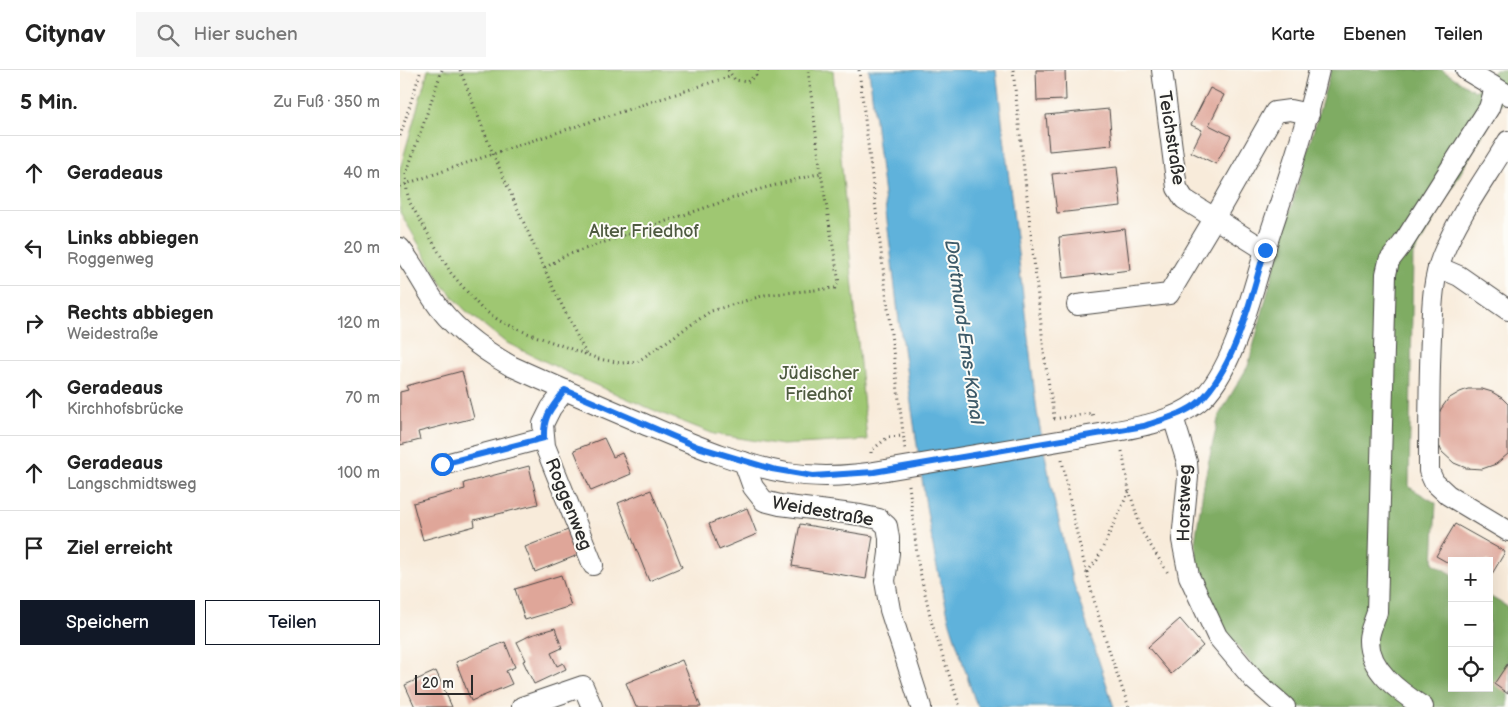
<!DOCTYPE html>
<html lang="de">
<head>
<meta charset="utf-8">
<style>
	body { margin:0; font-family:"Balsamiq Sans",sans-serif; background:#f6f6f6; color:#222 }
	.controls { position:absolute; right:15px; bottom:15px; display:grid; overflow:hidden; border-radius:0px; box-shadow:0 5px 20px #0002 }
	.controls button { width:45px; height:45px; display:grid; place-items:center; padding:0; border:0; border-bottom:1px solid #e0e0e0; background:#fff; color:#222; font:25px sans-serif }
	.scale { position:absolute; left:15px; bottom:12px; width:58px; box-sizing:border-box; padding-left:5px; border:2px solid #2b2b2b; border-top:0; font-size:14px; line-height:18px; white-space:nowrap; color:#2b2b2b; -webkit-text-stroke:4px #fdfcf7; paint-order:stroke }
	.stop { position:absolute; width:15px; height:15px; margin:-11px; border:4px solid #1a73e8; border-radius:50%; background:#fff }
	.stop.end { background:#1a73e8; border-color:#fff; box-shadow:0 1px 5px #0008 }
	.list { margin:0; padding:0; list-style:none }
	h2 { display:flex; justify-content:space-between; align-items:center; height:65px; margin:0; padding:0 20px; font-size:21px }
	h2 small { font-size:16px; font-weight:400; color:#767676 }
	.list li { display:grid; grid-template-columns:32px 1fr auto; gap:15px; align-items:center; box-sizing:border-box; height:75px; padding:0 20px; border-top:1px solid #e0e0e0 }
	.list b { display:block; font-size:19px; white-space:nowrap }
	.list p { margin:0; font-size:16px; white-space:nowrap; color:#767676 }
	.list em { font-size:16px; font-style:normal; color:#767676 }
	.actions { display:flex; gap:10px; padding:15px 20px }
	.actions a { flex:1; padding:11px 0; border:1px solid #111827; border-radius:0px; text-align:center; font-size:18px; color:#111827 }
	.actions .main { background:#111827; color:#fff }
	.icon { flex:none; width:28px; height:28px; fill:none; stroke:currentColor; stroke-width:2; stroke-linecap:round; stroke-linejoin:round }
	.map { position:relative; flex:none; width:1108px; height:637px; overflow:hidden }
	header { display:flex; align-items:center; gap:30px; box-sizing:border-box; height:70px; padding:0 25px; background:#fff; border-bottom:1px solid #e0e0e0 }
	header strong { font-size:24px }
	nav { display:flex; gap:28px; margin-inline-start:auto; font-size:18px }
	.search { width:350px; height:45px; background:#f6f6f6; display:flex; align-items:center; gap:12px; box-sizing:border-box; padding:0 18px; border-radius:0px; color:#767676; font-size:19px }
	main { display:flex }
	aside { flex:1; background:#fff }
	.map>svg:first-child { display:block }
</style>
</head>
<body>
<header>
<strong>Citynav</strong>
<div class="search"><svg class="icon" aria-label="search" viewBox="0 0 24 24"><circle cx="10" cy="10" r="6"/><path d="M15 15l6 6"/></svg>Hier suchen</div>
<nav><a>Karte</a><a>Ebenen</a><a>Teilen</a></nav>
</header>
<main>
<aside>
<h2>5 Min.<small>Zu Fuß · 350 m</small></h2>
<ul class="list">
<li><svg class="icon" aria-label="ahead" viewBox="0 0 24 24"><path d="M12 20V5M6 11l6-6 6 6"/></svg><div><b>Geradeaus</b></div><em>40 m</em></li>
<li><svg class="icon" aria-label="left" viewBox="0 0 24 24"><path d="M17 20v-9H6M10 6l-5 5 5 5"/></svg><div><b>Links abbiegen</b><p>Roggenweg</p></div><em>20 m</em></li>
<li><svg class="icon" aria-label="right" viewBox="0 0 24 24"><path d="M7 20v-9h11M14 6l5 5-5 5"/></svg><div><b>Rechts abbiegen</b><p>Weidestraße</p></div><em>120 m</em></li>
<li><svg class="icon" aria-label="ahead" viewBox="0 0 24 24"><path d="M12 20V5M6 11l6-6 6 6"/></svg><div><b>Geradeaus</b><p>Kirchhofsbrücke</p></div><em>70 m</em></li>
<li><svg class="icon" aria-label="ahead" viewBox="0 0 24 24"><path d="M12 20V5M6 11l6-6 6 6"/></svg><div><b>Geradeaus</b><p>Langschmidtsweg</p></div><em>100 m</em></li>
<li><svg class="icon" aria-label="arrive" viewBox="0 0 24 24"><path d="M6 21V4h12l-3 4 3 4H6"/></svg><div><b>Ziel erreicht</b></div></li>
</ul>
<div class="actions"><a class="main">Speichern</a><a>Teilen</a></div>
</aside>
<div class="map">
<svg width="1108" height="637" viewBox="0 0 1108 637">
	<rect width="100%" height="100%" fill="#fdfcf7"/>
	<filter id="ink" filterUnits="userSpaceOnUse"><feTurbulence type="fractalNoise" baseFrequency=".02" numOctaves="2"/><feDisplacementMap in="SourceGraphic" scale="10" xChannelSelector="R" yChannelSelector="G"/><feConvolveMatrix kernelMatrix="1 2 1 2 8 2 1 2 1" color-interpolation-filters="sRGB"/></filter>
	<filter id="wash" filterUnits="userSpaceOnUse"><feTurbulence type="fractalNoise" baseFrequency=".0096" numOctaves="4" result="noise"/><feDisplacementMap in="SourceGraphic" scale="20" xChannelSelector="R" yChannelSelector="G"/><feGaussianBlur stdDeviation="1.12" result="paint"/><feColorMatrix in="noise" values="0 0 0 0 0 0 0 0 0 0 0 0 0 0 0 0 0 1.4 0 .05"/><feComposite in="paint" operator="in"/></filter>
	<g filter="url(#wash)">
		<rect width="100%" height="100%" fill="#f8ebda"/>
		<path fill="#9fc772" stroke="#65794e" d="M 28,0 L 433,0 L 467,370 L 382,375 L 314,364 L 258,342 L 175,306 L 105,272 L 65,240 L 42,214 L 0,142 L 0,99 Z"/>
		<path fill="#7fac64" stroke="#556c48" d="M 931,0 L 1042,0 L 1075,21 L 1095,0 L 1108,0 L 1108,20 L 1013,186 L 1009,417 L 1036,433 L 1033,493 L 1052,504 L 1052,618 L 1089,618 L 1089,526 L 1108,537 L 1108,637 L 886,637 L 801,531 L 795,472 L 805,408 L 819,345 L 848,296 L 880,176 Z"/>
		<path fill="#5fb2db" stroke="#456e83" d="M 469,0 L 596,0 L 637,342 L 651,416 L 672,509 L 714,637 L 578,637 L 574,628 L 550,553 L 536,493 L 526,436 L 499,251 Z"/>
		<g id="blocks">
			<g fill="#dfa699">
				<path d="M 636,0 L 665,0 L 666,30 L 637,31 Z"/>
				<path d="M 810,18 L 824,25 L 809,55 L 831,66 L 816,94 L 791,82 L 802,60 L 791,55 Z"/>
				<path d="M 709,39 L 712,75 L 649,81 L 646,45 Z"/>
				<path d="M 717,97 L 721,136 L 657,143 L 652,104 Z"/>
				<path d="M 725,159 L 730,200 L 663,208 L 659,167 Z"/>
				<path d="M 62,301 L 74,348 L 18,362 L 20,370 L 0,375 L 0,322 L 8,320 L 6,316 Z"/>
				<path d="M 1068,319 L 1082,319 L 1092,322 L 1102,328 L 1108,334 L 1108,384 L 1096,394 L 1082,399 L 1066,398 L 1054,393 L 1042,382 L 1038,373 L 1037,348 L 1041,339 L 1048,329 L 1060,322 Z"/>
				<path d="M 204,368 L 213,387 L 222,383 L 231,404 L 191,421 L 174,380 Z"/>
				<path d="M 129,396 L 138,434 L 74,450 L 75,456 L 23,470 L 13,433 L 65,419 L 64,413 Z"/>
				<path d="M 251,420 L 282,497 L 249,511 L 218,433 Z"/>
				<path d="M 347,438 L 357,464 L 319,480 L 309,454 Z"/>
				<path d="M 400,454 L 473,466 L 466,509 L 392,496 Z"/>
				<path d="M 1055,454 L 1105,482 L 1089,509 L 1089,491 L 1052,491 L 1052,495 L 1036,486 Z"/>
				<path d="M 168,460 L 178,485 L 135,502 L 125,477 Z"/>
				<path d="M 161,505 L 171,536 L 125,550 L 115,519 Z"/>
				<path d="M 780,549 L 803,576 L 771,604 L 748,577 Z"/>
				<path d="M 155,558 L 162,578 L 151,583 L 157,596 L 163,593 L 166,599 L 134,614 L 123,591 L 126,590 L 117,572 L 131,565 Z"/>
				<path d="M 105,572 L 115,597 L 106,601 L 112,614 L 71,631 L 56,592 Z"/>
				<path d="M 282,590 L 301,637 L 236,637 L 226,613 Z"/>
				<path d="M 1108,593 L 1108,624 L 1094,614 Z"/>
				<path d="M 36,601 L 52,637 L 15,637 L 5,615 Z"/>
			</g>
		</g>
	</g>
	<g filter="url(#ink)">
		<use href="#blocks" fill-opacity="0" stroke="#4a4845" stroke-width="1"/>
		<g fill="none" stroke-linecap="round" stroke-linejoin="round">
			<g stroke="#4a4845" stroke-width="22">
				<g id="minor">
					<path d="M 762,0 L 777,118 L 784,129 L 865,180"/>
					<path d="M 1066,0 L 1108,25"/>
					<path d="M 1108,71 C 1086,108 1059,144 1043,184 C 1032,210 1032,239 1031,267 C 1029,311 1029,356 1029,401 L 1034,412 L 1048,425 L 1108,461"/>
					<path d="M 0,178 C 13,194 22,212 33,229 C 52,258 81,279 111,296 C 155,316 199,335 244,354 C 290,373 337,394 387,403 C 419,408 454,406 486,400"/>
					<path d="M 1038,197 L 1059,206 L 1108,240"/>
					<path d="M 677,235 L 769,224 L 814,149 L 875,42 L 890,40 L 909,44"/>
					<path d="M 165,320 L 151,338 L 143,354 L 145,376 L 193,495"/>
					<path d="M 773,347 L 787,392 L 788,407 L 782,470 L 789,506 L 817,566 L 854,610 L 885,637"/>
					<path d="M 683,367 C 721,359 766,357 798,332 C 834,305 855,211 869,167 C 887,112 906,57 919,0"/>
					<path d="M 344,392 L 353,417 L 364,431 L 380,435 L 460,445 L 479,449 L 487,456 L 489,468 L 489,483 L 485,511 L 490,540 L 521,637"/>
					<path d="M 42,395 L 144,368"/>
					<path d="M 122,637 L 183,616 L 192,637"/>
					<path d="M 1023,637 C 1000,622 968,600 969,569 C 969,561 975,550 977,542 L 986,204 L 989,191 L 1003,173 L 1089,38 L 1095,18"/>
				</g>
			</g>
			<g stroke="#4a4845" stroke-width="3" stroke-dasharray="1 4" stroke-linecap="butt">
				<path d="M 42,0 L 6,104 L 7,122 L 10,133 L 51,203 L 81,238 L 100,251 L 127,263 L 199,289 L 221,293 L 237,292 L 311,241 L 365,225 L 435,218 L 439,213 L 421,103 L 408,0"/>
				<path d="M 60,0 L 93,84 L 149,209 L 186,284"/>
				<path d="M 328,0 L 335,10 L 347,12 L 356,5 L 358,0"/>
				<path d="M 459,0 L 505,379"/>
				<path d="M 613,0 L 645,291 L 655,352"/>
				<path d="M 0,66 L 21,0"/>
				<path d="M 0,116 L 119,75 L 331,6"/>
				<path d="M 145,198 L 164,186 L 357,120 L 421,103"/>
				<path d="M 654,349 L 692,343 L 693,347"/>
				<path d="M 722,381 L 729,420 L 742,462 L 768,503"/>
				<path d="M 471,383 L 471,381 L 488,367 L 503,366"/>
				<path d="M 662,390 C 677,474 699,557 729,637"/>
				<path d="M 509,415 L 518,493 L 532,554 L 560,637"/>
				<path d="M 687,502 L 697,490 L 729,421"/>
			</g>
			<use href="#minor" stroke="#fff" stroke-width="20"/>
			<g stroke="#4a4845" stroke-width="22" stroke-linecap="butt">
				<path id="minor-bridge" d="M 486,400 L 683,367"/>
			</g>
			<use href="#minor-bridge" stroke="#fff" stroke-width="20"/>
		</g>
	</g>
	<g fill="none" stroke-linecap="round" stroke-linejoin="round" filter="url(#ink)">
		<path stroke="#1a73e8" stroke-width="6" d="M 42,394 L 144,368 C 143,345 152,338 165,320 L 298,377 L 372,399 L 413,406 L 474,402 L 744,356 C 761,350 786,344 800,331 C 837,294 850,229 865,180"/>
	</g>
	<g text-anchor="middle" stroke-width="4" stroke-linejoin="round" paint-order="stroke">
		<g font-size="18" fill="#2b2b2b" stroke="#fdfcf7">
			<text transform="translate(772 68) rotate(81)" y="6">Teichstraße</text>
			<text transform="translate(784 433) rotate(-89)" y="6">Horstweg</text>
			<text transform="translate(169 434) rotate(68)" y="6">Roggenweg</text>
			<text transform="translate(423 441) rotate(10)" y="6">Weidestraße</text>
		</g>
		<g font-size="18" fill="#4e5a40" stroke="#fdfcf7">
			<text x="244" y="167">Alter Friedhof</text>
			<text x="419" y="309">Jüdischer<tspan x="419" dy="21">Friedhof</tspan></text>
		</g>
		<g font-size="19" font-style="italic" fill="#3d5a69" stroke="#fdfcf7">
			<text transform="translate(565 262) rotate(82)" y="7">Dortmund-Ems-Kanal</text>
		</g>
	</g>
</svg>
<div class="controls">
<button>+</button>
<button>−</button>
<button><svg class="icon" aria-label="locate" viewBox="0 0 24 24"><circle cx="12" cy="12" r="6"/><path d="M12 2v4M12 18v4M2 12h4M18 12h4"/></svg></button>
</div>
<div class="scale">20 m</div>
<div class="stop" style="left:42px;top:394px"></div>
<div class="stop end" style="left:865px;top:180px"></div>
</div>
</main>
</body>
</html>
